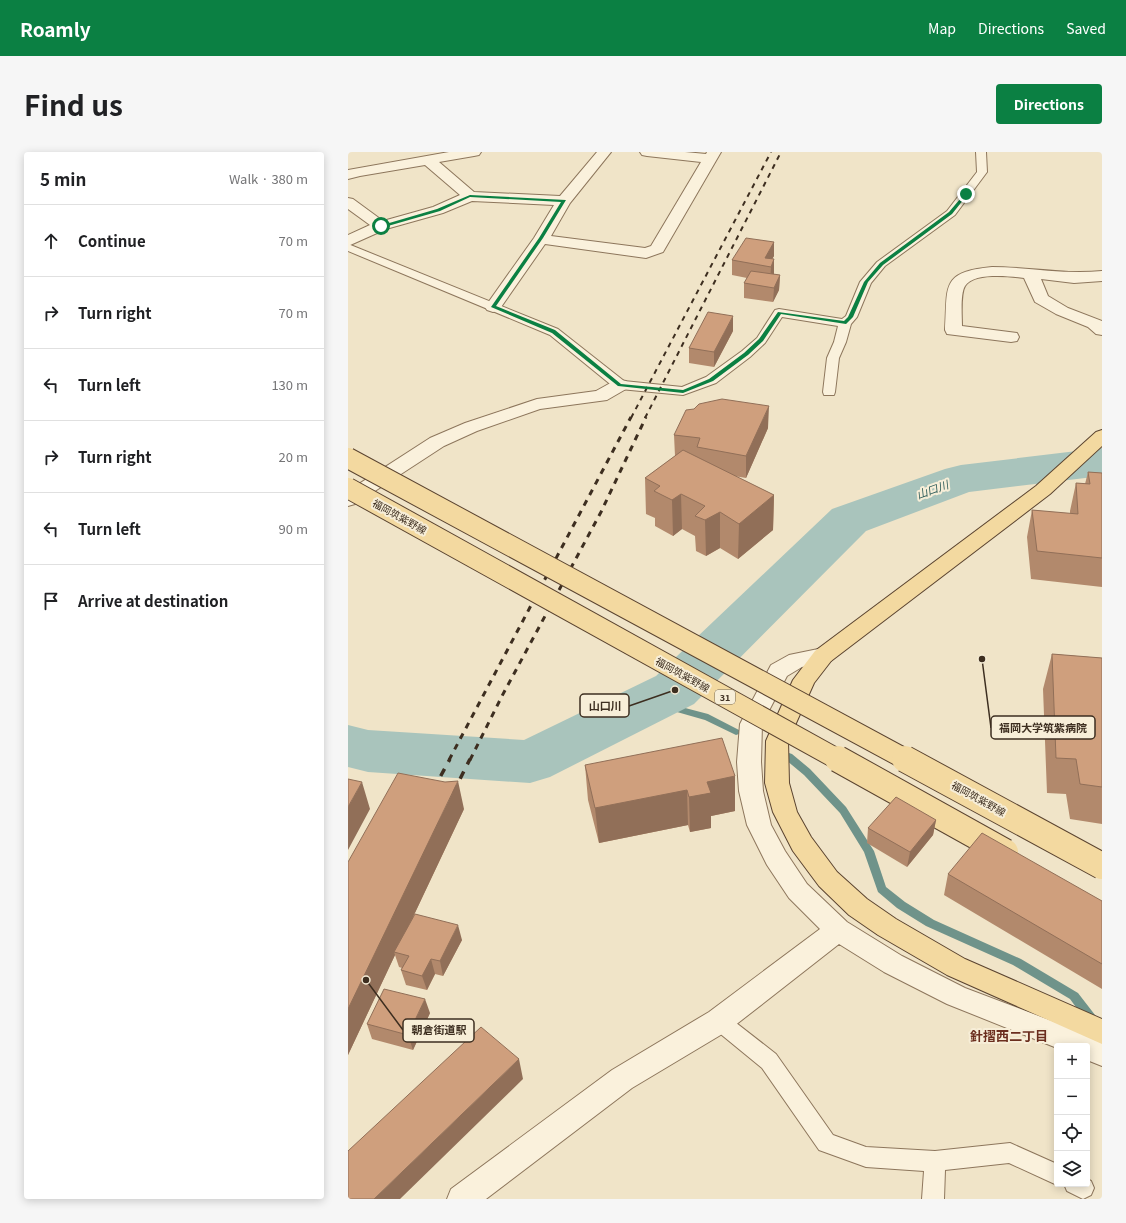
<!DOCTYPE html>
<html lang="en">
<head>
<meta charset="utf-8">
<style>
	:root { --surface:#fff; --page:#f6f6f6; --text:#202124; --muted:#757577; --line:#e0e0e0; --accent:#0b8043 }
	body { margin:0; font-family:Georgia,"Noto Sans JP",serif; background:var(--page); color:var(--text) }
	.controls { position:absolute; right:12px; bottom:12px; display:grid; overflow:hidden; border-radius:4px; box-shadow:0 2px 10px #0003 }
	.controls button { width:36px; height:36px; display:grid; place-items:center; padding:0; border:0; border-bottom:1px solid var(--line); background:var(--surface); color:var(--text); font:20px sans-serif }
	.stop { position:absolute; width:12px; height:12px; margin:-9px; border:3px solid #0b8043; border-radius:50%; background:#fff }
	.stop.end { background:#0b8043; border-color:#fff; box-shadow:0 1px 4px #0008 }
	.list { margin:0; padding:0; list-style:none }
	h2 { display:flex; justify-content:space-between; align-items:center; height:52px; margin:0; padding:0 16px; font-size:17px }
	h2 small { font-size:13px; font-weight:400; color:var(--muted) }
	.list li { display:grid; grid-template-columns:26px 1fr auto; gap:12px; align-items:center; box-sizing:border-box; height:72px; padding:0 16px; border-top:1px solid var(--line) }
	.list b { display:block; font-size:15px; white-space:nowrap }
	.list em { font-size:13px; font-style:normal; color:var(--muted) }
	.icon { flex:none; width:22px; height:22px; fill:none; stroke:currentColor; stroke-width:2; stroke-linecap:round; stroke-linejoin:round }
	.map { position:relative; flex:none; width:754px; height:1047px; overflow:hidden; border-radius:4px }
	header { display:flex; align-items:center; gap:24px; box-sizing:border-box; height:56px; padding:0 20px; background:var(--accent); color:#fff }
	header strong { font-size:19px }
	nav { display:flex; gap:22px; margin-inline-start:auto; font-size:14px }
	.intro { display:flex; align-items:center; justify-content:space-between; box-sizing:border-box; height:96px; padding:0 24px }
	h1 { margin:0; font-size:28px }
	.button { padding:10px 18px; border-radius:4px; background:var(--accent); color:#fff; font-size:14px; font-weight:700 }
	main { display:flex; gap:24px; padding:0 24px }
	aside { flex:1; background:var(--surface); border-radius:4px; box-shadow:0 2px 10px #0003 }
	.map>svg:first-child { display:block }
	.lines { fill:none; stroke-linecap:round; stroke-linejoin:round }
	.stream { fill:#6f938a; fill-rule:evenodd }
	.river { fill:#a9c4bc; fill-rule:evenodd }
	.lane-casing { stroke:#8d765c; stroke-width:2 }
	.street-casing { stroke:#8d765c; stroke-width:2 }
	.primary-casing { stroke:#5b4430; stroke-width:2 }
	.lane { fill:#faf1dc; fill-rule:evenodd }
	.street { fill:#faf1dc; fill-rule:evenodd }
	.primary { fill:#f3d9a0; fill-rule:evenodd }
	.rail-far2 { stroke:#3d2e20; stroke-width:2; stroke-dasharray:5 5; stroke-linecap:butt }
	.rail-far1 { stroke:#3d2e20; stroke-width:3; stroke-dasharray:6 6; stroke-linecap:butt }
	.rail { stroke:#3d2e20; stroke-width:3.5; stroke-dasharray:8 8; stroke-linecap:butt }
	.primary-bridge-far1-casing { stroke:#5b4430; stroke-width:22; stroke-linecap:butt }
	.primary-bridge-casing { stroke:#5b4430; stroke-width:28; stroke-linecap:butt }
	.primary-bridge-far1 { stroke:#f3d9a0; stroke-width:20 }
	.primary-bridge { stroke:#f3d9a0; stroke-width:26 }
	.wall { fill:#b2896c }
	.shaded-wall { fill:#916f58 }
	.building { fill:#cf9f7d; stroke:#916f58 }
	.route { fill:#0b8043 }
	.labels { text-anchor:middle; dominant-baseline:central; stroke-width:4; stroke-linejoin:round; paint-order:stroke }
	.shield { fill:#f7eed8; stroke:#756857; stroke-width:1 }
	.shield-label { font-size:9px; font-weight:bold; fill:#3d2e20 }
	.street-label { font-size:10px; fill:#3d2e20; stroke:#f7eed8 }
	.water-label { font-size:11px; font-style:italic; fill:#2f5d5a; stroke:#f7eed8 }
	.near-neighbourhood-label { font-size:13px; font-weight:bold; fill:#6b2e1e; stroke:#f7eed8 }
	.leader { fill:none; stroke:#3d2e20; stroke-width:1.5 }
	.callout-dot { fill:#3d2e20; stroke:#f7eed8; stroke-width:1.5 }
	.callout { fill:#f7eed8; stroke:#3d2e20; stroke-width:1.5 }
	.callout-label { font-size:11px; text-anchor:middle; font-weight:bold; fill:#3d2e20 }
</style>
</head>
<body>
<header>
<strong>Roamly</strong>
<nav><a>Map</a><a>Directions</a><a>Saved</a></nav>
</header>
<div class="intro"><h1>Find us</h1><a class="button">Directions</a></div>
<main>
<aside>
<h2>5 min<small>Walk · 380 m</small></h2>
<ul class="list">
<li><svg class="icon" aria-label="ahead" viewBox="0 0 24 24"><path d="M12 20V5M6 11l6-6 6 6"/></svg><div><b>Continue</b></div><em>70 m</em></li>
<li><svg class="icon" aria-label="right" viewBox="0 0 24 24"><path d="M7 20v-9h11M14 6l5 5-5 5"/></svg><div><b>Turn right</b></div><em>70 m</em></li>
<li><svg class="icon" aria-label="left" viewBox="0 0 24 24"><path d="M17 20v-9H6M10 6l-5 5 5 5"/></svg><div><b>Turn left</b></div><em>130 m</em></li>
<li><svg class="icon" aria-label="right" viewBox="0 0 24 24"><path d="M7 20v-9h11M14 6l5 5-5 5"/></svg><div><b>Turn right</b></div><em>20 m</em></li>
<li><svg class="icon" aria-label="left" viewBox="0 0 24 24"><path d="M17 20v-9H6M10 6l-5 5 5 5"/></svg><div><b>Turn left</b></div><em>90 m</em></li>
<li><svg class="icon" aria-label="arrive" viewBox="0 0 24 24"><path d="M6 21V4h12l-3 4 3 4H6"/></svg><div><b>Arrive at destination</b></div></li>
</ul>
</aside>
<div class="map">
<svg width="754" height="1047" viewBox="0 0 754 1047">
	<rect width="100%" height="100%" fill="#f0e4c8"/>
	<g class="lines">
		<path class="stream" d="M298,550L322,552L360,562L391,578L393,580L391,582L388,583L357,568L322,558L295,555L293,553L295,551Z
			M441,601L444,602L462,617L498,655L526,699L538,735L557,750L586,768L673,807L730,841L754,872V886L750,885L722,847L665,813L578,774L549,756L530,740L516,700L492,661L456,623L438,608L436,605L438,602Z"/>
		<path class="river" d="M754,296V324L621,340L518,379L346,552L202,625L182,631L20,620L0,615V573L20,578L176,588L308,524L484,357L597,317L613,313Z"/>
		<defs>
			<path id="lane" d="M628,0H638L639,20L607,63L537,114L523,131L509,165L503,172L498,190L491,206L487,240L486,243H476L475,240L479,206L486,190L490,174L434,165L417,191L402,205L368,231L335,243L272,237L267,236L202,183L0,99V92L210,177L276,229L334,235L358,225L394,199L409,186L427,158L431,157L494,167L498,164L512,130L529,110L599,59L629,20Z
				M371,860L378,863L428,902L485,983L518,995L587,999L662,991L709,1012V1032H712L709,1033L661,1011L597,1018L596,1047H574L576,1019L518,1015L471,998L414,916L364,875L361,869L364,863Z
				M739,1027L743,1029L746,1036L743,1043L735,1047L719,1039L716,1032H739Z"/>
			<path id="street" d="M101,0H133L131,3L126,4L91,10L126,40L212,44L249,0H263L222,51L203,84L297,96L303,94L353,10L299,4L294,3L292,0H337L358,2L359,0H373L315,100L298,106L197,92L151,158L145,160L139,158L137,155L186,86L206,53L124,49L95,61L38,77L0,94V83L22,73L0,57V46L5,47L35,69L85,55L112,43L77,13L12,24L0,27V18Z
				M644,115C681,115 717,123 754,119V129L726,131L693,127L700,144L720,156L754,169V183L748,182L740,175L708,162L687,150L676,126C662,124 625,120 617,134C612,142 614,164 614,174L669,181L671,185L669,189L663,190L599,182L597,178C600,134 592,120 644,115Z
				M272,228L278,229L281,233L278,237L259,248L192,257L129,279L96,294L7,352L0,354V339L82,286L117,271L189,247L248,239L266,229Z
				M475,496L483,499L486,504L483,509L454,515L439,524L414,572L413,610L415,639L423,673L437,699L459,732L499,770L554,804L617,836L754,888V914L739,908V894H709V896L599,852L536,820L491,792L381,878L284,936L138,1047H99L103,1037L264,918L361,860L472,777L441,746L419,713L399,673L391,639L389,610L392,572L423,513L441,503Z"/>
			<path id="primary" d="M754,278V294L702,342L483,509L466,531L440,589L441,631L449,660L463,685L489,720L519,747L548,767L617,807L754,867V892L599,823L530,783L501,763L471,734L445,699L425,660L417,631L418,589L445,528L467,499L688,334L748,280Z"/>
		</defs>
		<use href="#lane" class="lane-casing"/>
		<use href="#street" class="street-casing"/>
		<use href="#primary" class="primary-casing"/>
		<use href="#lane" class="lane"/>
		<use href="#street" class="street"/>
		<use href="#primary" class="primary"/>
		<path class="rail-far2" d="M283,266L423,0
			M297,266L433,0"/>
		<path class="rail-far1" d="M101,608L283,265
			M122,608L154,544L253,360L298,265"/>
		<path class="rail" d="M85,638L102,607
			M105,641L122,607"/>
		<defs>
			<path id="primary-bridge-far1" d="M0,306L559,608
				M0,336L491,608"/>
			<path id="primary-bridge" d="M490,607L657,700
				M557,607L754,714"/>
		</defs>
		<use href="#primary-bridge-far1" class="primary-bridge-far1-casing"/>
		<use href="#primary-bridge" class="primary-bridge-casing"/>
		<use href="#primary-bridge-far1" class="primary-bridge-far1"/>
		<use href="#primary-bridge" class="primary-bridge"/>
	</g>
	<path class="wall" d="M426,90V104L424,107H426L425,122L432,123L431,138L425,150L396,146V131L399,126L384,123V108Z
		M385,179L366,215L341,211V196Z
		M420,276L398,326L386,324L426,343L425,378L390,407L372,396L358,404L348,399L347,384L334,377L325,384L307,374V366L298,362L297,326L327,304L326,283Z
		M740,320L754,321V435L683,427L679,385L684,358L722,362V359L728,331L737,332Z
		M704,502L754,506V672L722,667L718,642L699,641L695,537Z
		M237,613L387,624V659L363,664V676L342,680L340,673L251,691L240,648Z
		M116,657L65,765L114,788L95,824L87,822L79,838L58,833L53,818L54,816L51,815L47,803L0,903V710Z
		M588,668L585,683L559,715L519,691L520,676Z
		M600,722L754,749V837L596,743Z
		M82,861L65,898L24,887L19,872Z"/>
	<path class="shaded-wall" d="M426,90V104L420,114L417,106Z
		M426,107V122L422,129L423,115Z
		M432,123L431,138L425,150L426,136Z
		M385,164V179L366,215V200Z
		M421,254L420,276L398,326V304Z
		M333,342L334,377L325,384L324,348Z
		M426,343L425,378L390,407L391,372Z
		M372,360V396L358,404L357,368Z
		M387,624V659L363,664V676L342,680L341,645L359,630Z
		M110,629L116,657L48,801L46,800L47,803L0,903V857Z
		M14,630L22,657L0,698V655Z
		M339,638L340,673L251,691L247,656Z
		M588,668L585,683L559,715L562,700Z
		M110,773L114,788L95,824L92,809Z
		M83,807L87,822L79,838L74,824Z
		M77,847L82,861L65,898L60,883Z
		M171,907L175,927L52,1047H26Z"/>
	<path class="building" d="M398,86L426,90L417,106L426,107L423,115L384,108Z
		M403,119L432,123L426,136L396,131Z
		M360,160L385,164L366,200L341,196Z
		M374,247L421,254L398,304L349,295L352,286L326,283L338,258L346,257L351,252Z
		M335,298L426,343L391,372L372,360L357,368L347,364L357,354L333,342L324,348L306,339L312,334L297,326Z
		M740,320L754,321V406L689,399L684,358L730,362L728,331L742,332Z
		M704,502L754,506V635L732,632L728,607L708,606Z
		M374,586L387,624L359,630L363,641L341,645L339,638L247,656L237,613Z
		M50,621L97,630L110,629L0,857V710Z
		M0,627L14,630L0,655Z
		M548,645L588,668L562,700L520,676Z
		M634,681L754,749V812L600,722Z
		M67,762L110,773L92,809L83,807L74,824L53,818L61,804L46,800Z
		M36,837L77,847L60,883L19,872Z
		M133,875L171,907L26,1047H0V999Z"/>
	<path class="route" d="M618,40L620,42L604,62L535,113L520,130L505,165L498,172L433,162L415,189L400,203L365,229L335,241L270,234L204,181L143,155L191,86L213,50L122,45L92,59L33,76L31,74L89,57L122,43L218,48L195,86L148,154L207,178L273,232L335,238L361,227L396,201L411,187L430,160L496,169L500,165L516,130L532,111L601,60Z"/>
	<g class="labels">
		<rect class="shield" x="367" y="538" width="20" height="14" rx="3"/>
		<g class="shield-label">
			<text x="377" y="545">31</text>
		</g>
		<g class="street-label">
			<text transform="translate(52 364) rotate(29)">福岡筑紫野線</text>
			<text transform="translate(335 522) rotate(29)">福岡筑紫野線</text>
			<text transform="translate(631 646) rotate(29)">福岡筑紫野線</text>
		</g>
		<g class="water-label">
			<text transform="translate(584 337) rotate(-20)">山口川</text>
		</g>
		<g class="near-neighbourhood-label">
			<text x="661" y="883">針摺西二丁目</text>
		</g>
	</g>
	<path class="leader" d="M327 538L281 554M634 507L643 576M18 828L55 878"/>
	<g class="callout-dot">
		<circle cx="327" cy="538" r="4"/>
		<circle cx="634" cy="507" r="4"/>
		<circle cx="18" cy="828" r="4"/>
	</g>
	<g class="callout">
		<rect x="232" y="542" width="49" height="23" rx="4"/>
		<rect x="643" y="564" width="104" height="23" rx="4"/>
		<rect x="55" y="867" width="71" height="23" rx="4"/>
	</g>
	<g class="callout-label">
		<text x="257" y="558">山口川</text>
		<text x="695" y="580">福岡大学筑紫病院</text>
		<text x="91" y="882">朝倉街道駅</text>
	</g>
</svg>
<div class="controls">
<button>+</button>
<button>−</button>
<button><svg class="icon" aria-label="locate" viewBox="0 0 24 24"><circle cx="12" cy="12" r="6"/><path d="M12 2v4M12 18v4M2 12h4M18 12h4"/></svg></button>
<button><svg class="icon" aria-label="layers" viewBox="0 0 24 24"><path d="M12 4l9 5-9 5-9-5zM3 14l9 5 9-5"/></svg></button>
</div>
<div class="stop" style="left:33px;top:74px"></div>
<div class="stop end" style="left:618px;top:42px"></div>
</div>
</main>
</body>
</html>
